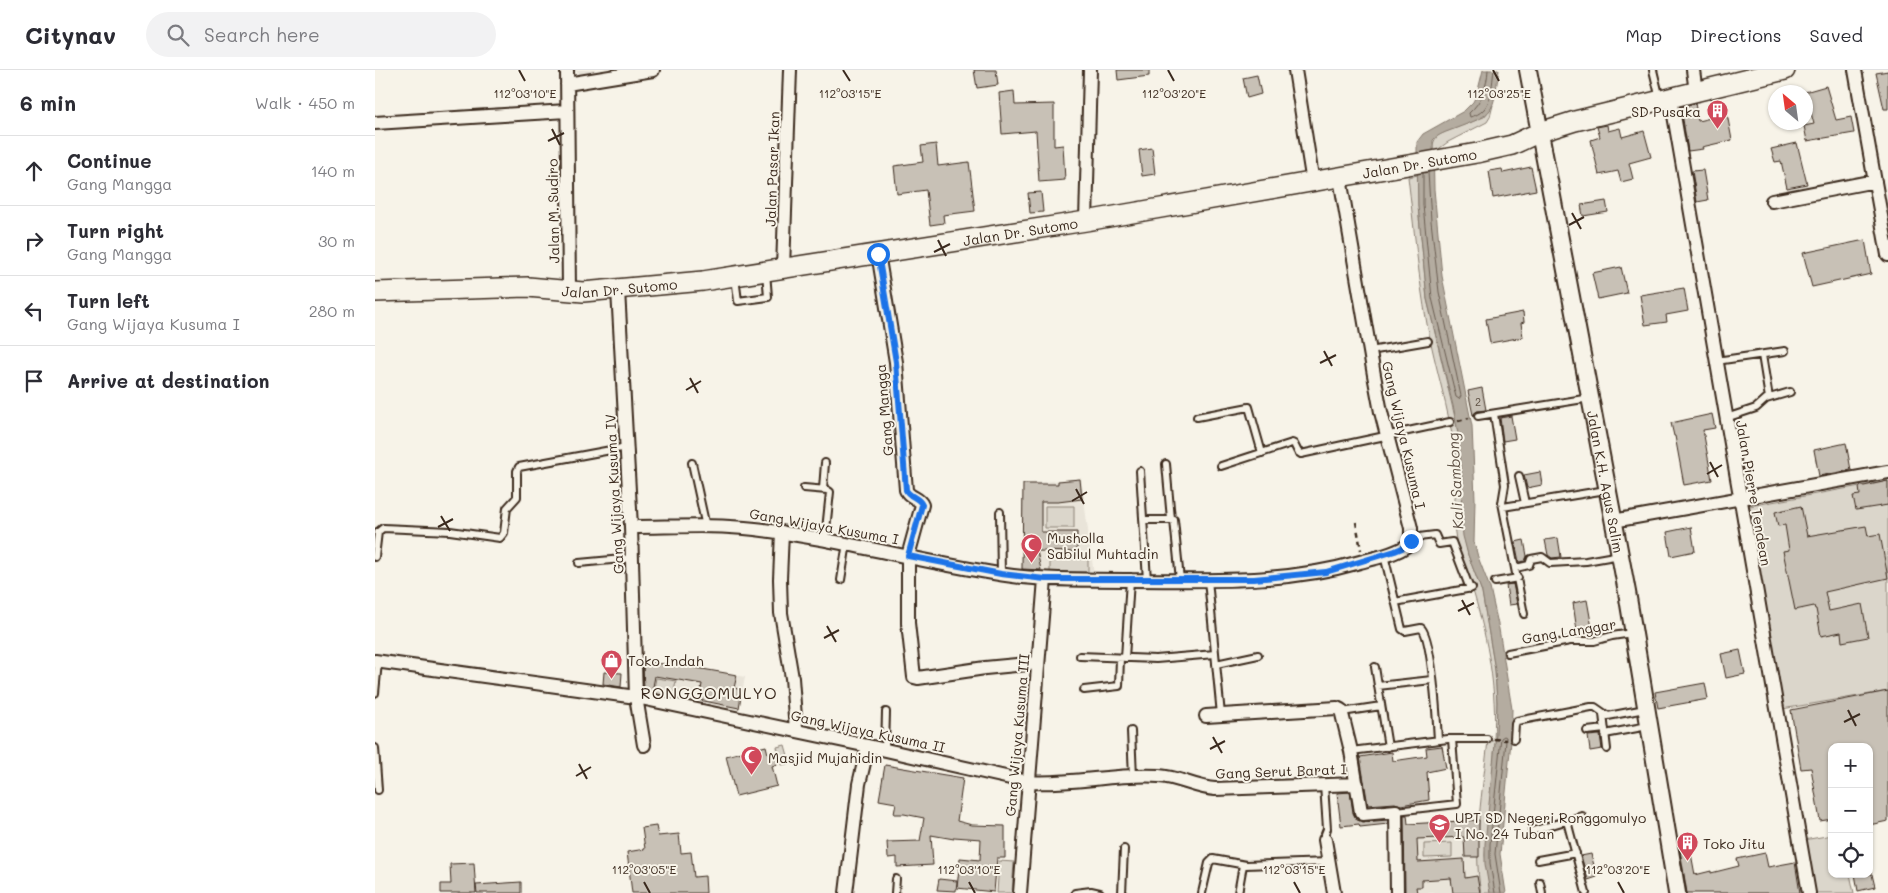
<!DOCTYPE html>
<html lang="en">
<head>
<meta charset="utf-8">
<style>
	:root { --surface:#fff; --page:#f2f2f3; --text:#2b2b33; --muted:#7c7c81; --line:#e1e1e2 }
	body { margin:0; font-family:Mali,sans-serif; background:var(--page); color:var(--text) }
	.controls { position:absolute; right:15px; bottom:15px; display:grid; overflow:hidden; border-radius:10px; box-shadow:0 1px 4px #0004 }
	.controls button { width:45px; height:45px; display:grid; place-items:center; padding:0; border:0; border-bottom:1px solid var(--line); background:var(--surface); color:var(--text); font:25px sans-serif }
	.compass { position:absolute; left:1393px; top:15px; width:45px; height:45px; border-radius:50%; background:var(--surface); box-shadow:0 1px 4px #0004; rotate:331deg }
	.stop { position:absolute; width:15px; height:15px; margin:-11px; border:4px solid #1a73e8; border-radius:50%; background:#fff }
	.stop.end { background:#1a73e8; border-color:#fff; box-shadow:0 1px 5px #0008 }
	.list { margin:0; padding:0; list-style:none }
	h2 { display:flex; justify-content:space-between; align-items:center; height:65px; margin:0; padding:0 20px; font-size:21px }
	h2 small { font-size:16px; font-weight:400; color:var(--muted) }
	.list li { display:grid; grid-template-columns:32px 1fr auto; gap:15px; align-items:center; box-sizing:border-box; height:70px; padding:0 20px; border-top:1px solid var(--line) }
	.list b { display:block; font-size:19px; white-space:nowrap }
	.list p { margin:0; font-size:16px; white-space:nowrap; color:var(--muted) }
	.list em { font-size:16px; font-style:normal; color:var(--muted) }
	.icon { flex:none; width:28px; height:28px; fill:none; stroke:currentColor; stroke-width:2; stroke-linecap:round; stroke-linejoin:round }
	.map { position:relative; flex:none; width:1513px; height:823px; overflow:hidden }
	header { display:flex; align-items:center; gap:30px; box-sizing:border-box; height:70px; padding:0 25px; background:var(--surface); border-bottom:1px solid var(--line) }
	header strong { font-size:24px }
	nav { display:flex; gap:28px; margin-inline-start:auto; font-size:18px }
	.search { width:350px; height:45px; background:var(--page); display:flex; align-items:center; gap:12px; box-sizing:border-box; padding:0 18px; border-radius:28px; color:var(--muted); font-size:19px }
	main { display:flex }
	aside { flex:1; background:var(--surface) }
	.map>svg:first-child { display:block }
	.built { fill:#e9e4d9 }
	.green { fill:#dbd6cb; stroke:#8b8074 }
	.water { fill:#b4aca0; stroke:#84786c }
	.lines { fill:none; stroke-linecap:round; stroke-linejoin:round }
	.shore { stroke:#6b5e52; stroke-width:1 }
	.building { fill:#c8c1b6; stroke:#3b2a1e }
	.service-casing { stroke:#3b2a1e; stroke-width:10 }
	.minor-casing { stroke:#3b2a1e; stroke-width:16 }
	.tertiary-casing { stroke:#3b2a1e; stroke-width:20 }
	.secondary-casing { stroke:#3b2a1e; stroke-width:22 }
	.path { stroke:#3b2a1e; stroke-width:2.5; stroke-dasharray:5 4; stroke-linecap:butt }
	.service { stroke:#f7f3e8; stroke-width:6 }
	.minor { stroke:#f7f3e8; stroke-width:12 }
	.tertiary { stroke:#f7f3e8; stroke-width:16 }
	.secondary { stroke:#f7f3e8; stroke-width:19 }
	.route { stroke:#1a73e8; stroke-width:6 }
	.ticks { fill:none; stroke:#3b2a1e; stroke-width:2 }
	.labels { text-anchor:middle; dominant-baseline:central; stroke-width:4; stroke-linejoin:round; paint-order:stroke }
	.number-label { font-size:11px; fill:#5e5044 }
	.poi-label { font-size:14px; fill:#3b2a1e; stroke:#f7f3e8; text-anchor:start }
	.street-label { font-size:14px; fill:#3b2a1e; stroke:#f7f3e8 }
	.water-label { font-size:15px; font-style:italic; fill:#5f5145; stroke:#f7f3e8 }
	.quarter-label { font-size:16px; letter-spacing:1px; fill:#3b2a1e; stroke:#f7f3e8 }
	.ticks-label { font-size:12px; text-anchor:middle; fill:#3b2a1e; stroke:#f7f3e8; stroke-width:4; stroke-linejoin:round; paint-order:stroke }
</style>
</head>
<body>
<header>
<strong>Citynav</strong>
<div class="search"><svg class="icon" aria-label="search" viewBox="0 0 24 24"><circle cx="10" cy="10" r="6"/><path d="M15 15l6 6"/></svg>Search here</div>
<nav><a>Map</a><a>Directions</a><a>Saved</a></nav>
</header>
<main>
<aside>
<h2>6 min<small>Walk · 450 m</small></h2>
<ul class="list">
<li><svg class="icon" aria-label="ahead" viewBox="0 0 24 24"><path d="M12 20V5M6 11l6-6 6 6"/></svg><div><b>Continue</b><p>Gang Mangga</p></div><em>140 m</em></li>
<li><svg class="icon" aria-label="right" viewBox="0 0 24 24"><path d="M7 20v-9h11M14 6l5 5-5 5"/></svg><div><b>Turn right</b><p>Gang Mangga</p></div><em>30 m</em></li>
<li><svg class="icon" aria-label="left" viewBox="0 0 24 24"><path d="M17 20v-9H6M10 6l-5 5 5 5"/></svg><div><b>Turn left</b><p>Gang Wijaya Kusuma I</p></div><em>280 m</em></li>
<li><svg class="icon" aria-label="arrive" viewBox="0 0 24 24"><path d="M6 21V4h12l-3 4 3 4H6"/></svg><div><b>Arrive at destination</b></div></li>
</ul>
</aside>
<div class="map">
<svg width="1513" height="823" viewBox="0 0 1513 823">
	<rect width="100%" height="100%" fill="#f7f3e8"/>
	<filter id="ink" filterUnits="userSpaceOnUse"><feTurbulence type="fractalNoise" baseFrequency=".02" numOctaves="2"/><feDisplacementMap in="SourceGraphic" scale="10" xChannelSelector="R" yChannelSelector="G"/><feConvolveMatrix kernelMatrix="1 2 1 2 8 2 1 2 1" color-interpolation-filters="sRGB"/></filter>
	<g filter="url(#ink)">
		<path class="built" d="M199,0H252L209,6Z
			M706,408L719,505L646,503L648,414Z
			M265,592L307,595L370,607L364,642L265,623Z
			M1105,749L1103,802L1106,823H1025L1022,754Z"/>
		<path class="green" d="M1118,35L1115,47L1112,52L1073,72L1061,81L1058,102C1058,89 1053,73 1065,64L1109,47Z
			M1043,105V136L1052,229L1082,356L1087,408L1086,445L1093,485L1107,522L1120,600L1122,632L1121,664L1110,785L1115,823H1106C1097,774 1108,720 1113,670L1118,671L1119,669C1122,620 1113,571 1099,524C1093,506 1084,489 1081,470C1075,441 1085,412 1080,383C1074,339 1060,297 1052,254C1043,205 1039,156 1033,107Z
			M1513,411V621L1407,639L1399,601L1401,596L1369,437Z
			M670,436H699V458H670Z
			M675,485H713V502H675Z
			M281,608L301,611L298,628L278,624Z
			M410,675L415,693L407,695L402,677Z
			M1457,765V804H1475L1479,823H1439L1429,770Z
			M1077,773V787L1049,788V774Z
			M624,791L639,792L637,823H622Z"/>
		<path class="water" d="M1108,0H1124C1117,44 1122,43 1079,59C1071,62 1064,64 1058,70L1059,119L1067,206L1097,356L1100,429L1099,472L1103,487L1115,518L1124,559L1137,639L1136,671L1125,784L1131,823H1115L1110,794V774L1121,664L1122,632L1120,600L1107,522L1093,485L1088,466L1086,445L1087,408L1084,370L1079,340L1052,229L1043,136L1042,86V72L1048,64L1089,41L1098,32L1102,24Z"/>
		<g class="lines">
			<path class="shore" d="M1113,0C1112,16 1107,32 1094,43L1095,47C1118,42 1116,19 1119,0
				M1048,103V135L1057,228L1081,327L1084,329L1086,326L1064,222L1056,151L1053,102
				M1120,823L1115,793V774L1126,668L1129,666L1131,667V671L1120,784L1126,823"/>
		</g>
		<path class="building" d="M599,0H621L623,15L602,18Z
			M742,0H774V6L743,10Z
			M1513,1V39H1509L1501,3Z
			M882,5L886,24L872,28L868,8Z
			M1451,16L1461,50L1476,47L1479,63L1432,71L1429,56L1439,54L1430,22Z
			M639,21L640,35L679,34V76L688,75L690,110L664,112L661,61L627,64L624,23Z
			M1320,33L1323,51L1352,44L1357,70L1327,77L1328,79L1313,81L1306,37Z
			M1232,55L1233,61L1245,58L1247,67L1269,61L1276,87L1254,93L1258,109L1246,112L1243,101L1224,105L1216,70L1225,67L1222,57Z
			M1422,73L1432,114L1412,118L1406,91L1400,92L1396,79Z
			M561,74L563,96L594,92L600,141L568,145L569,153L555,155L551,120L522,124L519,96L548,92L546,76Z
			M777,78L780,104L767,106L764,80Z
			M1156,97L1161,120L1118,128L1114,101L1127,99L1128,103Z
			M1328,100L1333,130L1322,132L1317,101Z
			M666,122L668,142L655,143L653,123Z
			M1231,131L1233,142L1208,146L1206,135Z
			M1490,170L1496,204L1437,217L1428,183Z
			M1246,197L1252,223L1223,229L1217,203Z
			M1309,218L1313,241L1291,245L1292,252L1270,255L1265,225Z
			M1148,242L1149,252L1146,253L1148,267L1115,273L1111,249Z
			M1107,318L1111,340L1102,341L1098,345L1093,321Z
			M1337,344L1340,358L1328,360L1337,410L1309,415L1300,366H1299L1296,353Z
			M1136,346L1140,369L1128,371L1125,348Z
			M1471,373L1476,400L1444,406L1439,380Z
			M1165,402L1167,415L1152,418L1149,405Z
			M705,409L707,429L683,432H666V462H702V482L662,481L666,500L647,499L648,414H683V411Z
			M1513,411V435L1481,440L1478,426L1485,425L1484,417Z
			M1426,436L1432,466L1491,456L1493,466L1505,464L1513,508L1450,522L1454,541L1487,534L1493,567L1467,572L1466,562L1446,566L1441,539H1440L1439,536L1420,540L1408,481L1414,480L1410,455L1403,456L1400,442Z
			M1316,457L1320,481L1296,486L1292,462Z
			M1183,468L1186,487L1177,488L1173,485L1170,470Z
			M1149,470L1152,486L1150,491L1144,492L1140,472Z
			M1138,514L1142,534L1134,535L1131,515Z
			M1212,530L1217,558L1202,561L1198,533Z
			M1365,580L1370,604L1351,608L1346,584Z
			M268,592L310,596L362,605L359,618L367,620L364,638L324,630L327,614L280,606L277,622L269,620Z
			M229,602L247,603L246,617L228,614Z
			M1330,613L1333,629L1283,638L1280,622Z
			M1513,621V751L1494,755V677H1457V749L1445,751L1436,698L1426,699L1416,640Z
			M1225,665L1227,679L1215,681L1213,666Z
			M391,676L393,684L400,682L403,694L397,696L402,716L361,726L351,686Z
			M1067,676L1071,698L1052,702L1054,730L1026,735L1020,733L993,735L985,687L1017,682L1018,691L1052,686L1051,678Z
			M510,695L588,708L582,751L597,755L630,756V788H622L619,822L582,818L585,788L605,790L606,769L579,767V769L556,765L558,795L522,797V787L513,788L512,772L545,771L549,748L529,744H519L521,733L504,730Z
			M975,722L978,743L982,750L988,752L1013,750V754L985,757L984,754L966,756L962,723Z
			M1029,745H1032L1033,754L1104,750V787H1090L1089,767L1042,769L1043,792L1089,789L1090,808L1102,806L1105,823H1078L1076,808L1047,810V817H1041L1042,823H1030Z
			M281,756L283,766L304,764L306,783L316,782L319,807L330,806L331,823H257L252,782L270,779L267,758Z
			M1315,778L1320,805L1336,801V803L1364,796L1362,789L1390,783L1393,797L1420,792L1425,823H1312L1305,780Z
			M1216,784L1222,807L1213,810L1206,786Z
			M99,793L101,823H66V814H76L75,794Z
			M1480,804H1497L1500,817L1483,821Z
			M564,809L582,811L581,821L562,820Z
			M146,812V823H102L101,815Z"/>
		<g class="lines">
			<defs>
				<path id="service" d="M1278,0L1285,29
					M360,207L363,231L393,227L391,202
					M995,281L1053,271
					M1387,285L1394,328
					M1341,291L1410,281
					M1119,344L1130,415L1127,433L1149,544
					M1103,346L1215,328
					M822,347L874,337L887,383
					M1351,348L1381,338L1391,329L1415,322
					M317,393L331,457
					M791,394L796,449
					M846,396L917,373L919,374L923,382L926,384L1075,352
					M765,401L772,510
					M1144,406L1150,433
					M429,418L452,420L455,422L450,469
					M448,419L450,393
					M1128,437L1231,420
					M625,442L626,504
					M769,450H799L805,510
					M1036,468L1060,465L1064,474L1077,472L1095,519
					M1009,485L1027,559L1030,561L1046,558C1057,566 1062,652 1063,670
					M0,487L3,462L8,458L75,461L125,468L129,463L132,438L142,427V401L144,397L252,377
					M204,493L258,488
					M1141,498L1154,495L1156,489L1167,487L1175,493L1211,491L1245,485
					M466,510L472,473
					M833,510L846,645
					M1120,512L1143,508
					M1020,532L1097,518
					M1133,583L1195,571H1219L1237,566L1257,563
					M705,586L781,589L840,584
					M750,588L755,510
					M841,594L883,585
					M1000,597L1013,677
					M1003,616L1057,610
					M709,620L744,616L745,588
					M0,623L3,592
					M967,642L1006,636
					M1228,644L1232,679
					M756,661L758,707
					M1212,661L1230,659
					M1230,664L1273,656
					M1139,669L1140,654L1142,651L1216,637H1220L1233,646L1270,639
					M0,678L3,720
					M510,679L511,642
					M976,681L1073,669H1112
					M949,715L952,759L950,764V770
					M1021,741L1082,734L1077,669
					M1192,751L1211,823
					M1157,761L1207,746
					M1163,790L1201,783
					M1165,812L1167,823
					M520,823L521,809
					M700,823L716,821L725,823
					M747,823L749,779
					M827,823L834,793L838,789L871,795L954,792
					M863,823L868,795"/>
				<path id="minor" d="M192,0L194,221
					M920,0L938,113
					M1318,0L1321,22
					M1480,0L1513,185
					M192,14L278,0
					M1296,28L1434,823
					M0,53L192,41
					M1397,131L1500,111
					M711,151L715,0
					M503,183L521,292L531,420C534,428 544,427 547,435L533,486V553L539,607L543,608L610,598L663,593
					M408,198L415,0
					M243,220L256,457L261,627L269,675
					M1238,451L1513,402
					M256,457C297,457 339,454 380,459C467,469 551,494 638,506C677,511 717,509 757,510C834,510 910,514 985,492C999,488 1029,483 1036,471V458L1006,342L999,305L965,108
					M407,462L405,509L406,543L417,608L421,660
					M0,591L261,627L493,676L653,712C697,715 741,703 784,706C804,707 821,718 840,719L982,714
					M831,646L962,638L966,640L976,681L986,742L988,744L1021,741L1022,823
					M950,770L959,823
					M471,823L484,714L493,676
					M645,823L670,509"/>
				<g id="tertiary">
					<path id="s1" d="M1153,0L1252,522L1302,823"/>
				</g>
				<g id="secondary">
					<path id="s2" d="M0,222L153,217L208,222L328,211L711,151L1102,83L1137,75L1165,62L1200,51L1410,0"/>
				</g>
			</defs>
			<use href="#service" class="service-casing"/>
			<use href="#minor" class="minor-casing"/>
			<use href="#tertiary" class="tertiary-casing"/>
			<use href="#secondary" class="secondary-casing"/>
			<path class="path" d="M1083,351L1094,348
				M981,452L986,480
				M1119,669L1131,670"/>
			<use href="#service" class="service"/>
			<use href="#minor" class="minor"/>
			<use href="#tertiary" class="tertiary"/>
			<use href="#secondary" class="secondary"/>
		</g>
	</g>
	<g class="lines" filter="url(#ink)">
		<path class="route" d="M503,184L521,292L531,420C534,427 544,427 547,435L533,486L626,504L670,509H879L951,502L1020,481L1032,476L1036,471"/>
	</g>
	<path class="ticks" d="M144,0L150,11M468,0L475,11M793,0L799,11M1118,0L1124,11M177,59L185,75M173,71L189,63M1197,143L1206,159M1194,155L1209,147M563,170L571,186M559,182L575,174M949,281L957,296M945,293L961,285M315,308L323,323M311,320L326,311M1335,392L1343,407M1332,404L1347,395M701,419L709,434M697,431L712,422M66,446L75,461M63,457L78,449M1087,530L1095,545M1083,541L1099,533M452,556L461,572M449,568L464,560M1473,640L1481,656M1469,652L1485,644M838,667L847,683M835,679L850,671M204,694L212,709M201,706L216,697M269,812L275,823M594,812L600,823M919,812L925,823M1243,812L1249,823"/>
	<defs>
		<symbol id="building-pin" viewBox="-11 -11 22 30"><path d="M0 17L-7.5 6A9.5 9.5 0 1 1 7.5 6Z" fill="#d1495b" stroke="#f7f3e8"/><path d="M-4-6H4V6H1V3H-1V6H-4ZM-2.5-4.3h1.7v1.8h-1.7ZM.8-4.3h1.7v1.8H.8ZM-2.5-1h1.7V.8h-1.7ZM.8-1h1.7V.8H.8Z" fill="#fff"/></symbol>
		<symbol id="mosque-pin" viewBox="-11 -11 22 30"><path d="M0 17L-7.5 6A9.5 9.5 0 1 1 7.5 6Z" fill="#d1495b" stroke="#f7f3e8"/><path d="M3.5-4.9A6 6 0 1 0 3.5 4.9A5 5 0 1 1 3.5-4.9Z" fill="#fff"/></symbol>
		<symbol id="shop-pin" viewBox="-11 -11 22 30"><path d="M0 17L-7.5 6A9.5 9.5 0 1 1 7.5 6Z" fill="#d1495b" stroke="#f7f3e8"/><path d="M-5-2.5h2.3a2.7 3.5 0 0 1 5.4 0H5L5.5 6h-11ZM-1.5-2.5h3a1.5 2.3 0 0 0-3 0Z" fill="#fff"/></symbol>
		<symbol id="school-pin" viewBox="-11 -11 22 30"><path d="M0 17L-7.5 6A9.5 9.5 0 1 1 7.5 6Z" fill="#d1495b" stroke="#f7f3e8"/><path d="M0-5L7-2L0 1L-7-2ZM-4 1L0 2.5L4 1V4Q0 6-4 4Z" fill="#fff"/></symbol>
	</defs>
	<g fill-rule="evenodd">
		<use href="#building-pin" x="1330" y="28" width="25" height="34"/>
		<use href="#mosque-pin" x="644" y="462" width="25" height="34"/>
		<use href="#shop-pin" x="224" y="578" width="25" height="34"/>
		<use href="#mosque-pin" x="364" y="674" width="25" height="34"/>
		<use href="#school-pin" x="1052" y="742" width="25" height="34"/>
		<use href="#building-pin" x="1300" y="760" width="25" height="34"/>
	</g>
	<g class="labels">
		<g class="number-label">
			<text x="1103" y="331">2</text>
		</g>
		<g class="poi-label">
			<text x="1326" y="41" text-anchor="end">SD Pusaka</text>
			<text x="672" y="467">Musholla<tspan x="672" dy="16">Sabilul Muhtadin</tspan></text>
			<text x="253" y="590">Toko Indah</text>
			<text x="393" y="687">Masjid Mujahidin</text>
			<text x="1080" y="747">UPT SD Negeri Ronggomulyo<tspan x="1080" dy="16">I No. 24 Tuban</tspan></text>
			<text x="1328" y="773">Toko Jitu</text>
		</g>
		<g class="street-label">
			<text stroke="none"><textPath href="#s2" startOffset="1055">Jalan Dr. Sutomo</textPath></text>
			<text transform="translate(397 99) rotate(-88)">Jalan Pasar Ikan</text>
			<text transform="translate(178 141) rotate(-91)">Jalan M. Sudiro</text>
			<text stroke="none"><textPath href="#s2" startOffset="650">Jalan Dr. Sutomo</textPath></text>
			<text stroke="none"><textPath href="#s2" startOffset="245">Jalan Dr. Sutomo</textPath></text>
			<text transform="translate(509 340) rotate(-95)">Gang Mangga</text>
			<text transform="translate(1029 365) rotate(77)">Gang Wijaya Kusuma I</text>
			<text stroke="none"><textPath href="#s1" startOffset="419">Jalan K.H. Agus Salim</textPath></text>
			<text transform="translate(1379 423) rotate(80)">Jalan Pierre Tendean</text>
			<text transform="translate(239 424) rotate(-93)">Gang Wijaya Kusuma IV</text>
			<text transform="translate(449 456) rotate(10)">Gang Wijaya Kusuma I</text>
			<text transform="translate(1194 561) rotate(-9)">Gang Langgar</text>
			<text transform="translate(493 661) rotate(12)">Gang Wijaya Kusuma II</text>
			<text transform="translate(642 665) rotate(-85)">Gang Wijaya Kusuma III</text>
			<text transform="translate(906 701) rotate(-2)">Gang Serut Barat I</text>
		</g>
		<g class="water-label">
			<text transform="translate(1080 411) rotate(-93)">Kali Sambong</text>
		</g>
		<g class="quarter-label">
			<text x="334" y="622">RONGGOMULYO</text>
		</g>
	</g>
	<g class="ticks-label">
		<text x="150" y="28">112°03'10"E</text>
		<text x="475" y="28">112°03'15"E</text>
		<text x="799" y="28">112°03'20"E</text>
		<text x="1124" y="28">112°03'25"E</text>
		<text x="269" y="804">112°03'05"E</text>
		<text x="594" y="804">112°03'10"E</text>
		<text x="919" y="804">112°03'15"E</text>
		<text x="1243" y="804">112°03'20"E</text>
	</g>
</svg>
<div class="controls">
<button>+</button>
<button>−</button>
<button><svg class="icon" aria-label="locate" viewBox="0 0 24 24"><circle cx="12" cy="12" r="6"/><path d="M12 2v4M12 18v4M2 12h4M18 12h4"/></svg></button>
</div>
<svg class="compass" viewBox="-18 -18 36 36"><path d="M0-13l5 13h-10z" fill="#e53935"/><path d="M0 13l5-13h-10z" fill="#7c7c81"/></svg>
<div class="stop" style="left:503px;top:184px"></div>
<div class="stop end" style="left:1036px;top:471px"></div>
</div>
</main>
</body>
</html>
